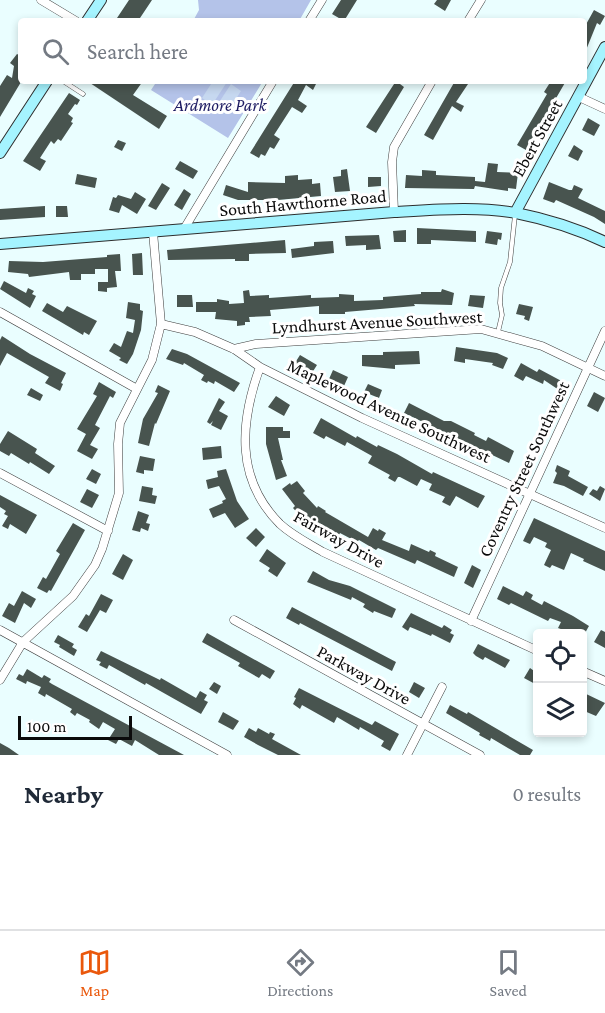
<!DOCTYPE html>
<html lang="en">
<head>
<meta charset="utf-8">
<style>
	:root { --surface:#fff; --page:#f2f2f3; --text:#1f2937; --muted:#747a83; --line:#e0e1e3; --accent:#ea580c }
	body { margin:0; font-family:"Crimson Pro",serif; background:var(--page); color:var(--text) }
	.controls { position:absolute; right:18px; bottom:18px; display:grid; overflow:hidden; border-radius:6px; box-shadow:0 3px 9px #0003 }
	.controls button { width:54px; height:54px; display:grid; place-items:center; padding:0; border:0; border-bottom:2px solid var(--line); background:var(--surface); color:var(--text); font:30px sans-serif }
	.scale { position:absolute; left:18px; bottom:15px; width:114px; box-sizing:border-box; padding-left:6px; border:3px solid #0b0b0b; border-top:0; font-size:16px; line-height:21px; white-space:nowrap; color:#0b0b0b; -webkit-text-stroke:4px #fff; paint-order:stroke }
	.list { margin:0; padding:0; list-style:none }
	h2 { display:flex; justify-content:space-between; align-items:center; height:78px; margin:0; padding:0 24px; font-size:26px }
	h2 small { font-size:20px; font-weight:400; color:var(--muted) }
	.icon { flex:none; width:33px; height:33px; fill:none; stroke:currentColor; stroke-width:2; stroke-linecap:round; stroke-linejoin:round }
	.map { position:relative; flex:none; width:605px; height:755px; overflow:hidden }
	.search { position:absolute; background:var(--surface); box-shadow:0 3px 9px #0003; left:18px; right:18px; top:18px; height:66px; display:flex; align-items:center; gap:15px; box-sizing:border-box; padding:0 21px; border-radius:6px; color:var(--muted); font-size:22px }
	.sheet { height:174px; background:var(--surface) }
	nav { display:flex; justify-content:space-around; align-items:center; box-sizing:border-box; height:84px; border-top:2px solid var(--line); background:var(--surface); font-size:16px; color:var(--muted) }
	nav a { display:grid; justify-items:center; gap:3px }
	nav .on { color:var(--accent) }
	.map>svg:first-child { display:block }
	.green { fill:#b4c3e9 }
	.pitch { fill:#c6d8f0 }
	.building { fill:#48544f }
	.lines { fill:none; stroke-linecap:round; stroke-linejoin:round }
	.lane-casing { stroke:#3e3e3e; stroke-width:5 }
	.street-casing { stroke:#3e3e3e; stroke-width:9 }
	.secondary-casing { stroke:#2d2d2d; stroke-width:12 }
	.lane { stroke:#fff; stroke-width:4 }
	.street { stroke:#fff; stroke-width:8 }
	.secondary { stroke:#a5f4ff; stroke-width:10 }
	.labels { text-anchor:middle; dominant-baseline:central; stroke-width:6; stroke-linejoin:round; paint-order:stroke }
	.park-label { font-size:18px; font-style:italic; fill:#1e1c63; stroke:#fff }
	.street-label { font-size:18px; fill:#0b0b0b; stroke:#fff }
</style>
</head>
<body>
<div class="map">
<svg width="605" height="755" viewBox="0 0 605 755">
	<rect width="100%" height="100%" fill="#eafeff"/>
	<path class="green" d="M198,0H311L299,21H193L199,10Z
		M157,81H263L228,138L151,90Z"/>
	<path class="pitch" d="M213,81L227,82L212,105L202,98Z
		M231,84L241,91L226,114L216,107Z"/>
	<path class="building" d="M129,0H152L138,21H115Z
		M341,0H357L344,21L332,14Z
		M437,0H451L445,11L434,4Z
		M594,10L605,16L600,25L597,23L584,55V28Z
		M17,54L21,56V82L0,117V86L7,75L12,78L14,66L10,63Z
		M87,81H143L133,95L167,116L159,129Z
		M295,81H310L316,84L313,90L306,85L298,100L307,106L302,113L292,107L274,135L280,139L274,149L270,147L265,156L261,154L259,158L250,153Z
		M396,81L404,87L376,133L366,127Z
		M455,81H470L456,102L464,106L461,112L452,106L433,140L424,135Z
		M551,81H566L526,150L517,145L547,94L544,92Z
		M69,93L80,100L77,105L75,104L68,114L73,118L71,122L73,123L61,141L58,139L54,144L51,141L40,158L46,161L40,171L23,161Z
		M588,118L600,125L594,136L582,130Z
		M118,140L126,143L122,151L114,147Z
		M574,145L583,151L578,161L568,156Z
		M180,161L198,171L193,179L175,169Z
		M488,163L498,164L497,172L518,173L516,189L508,188V191L475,186L474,189L405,188L406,175L422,176V170L436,171V175L475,177V181L485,182Z
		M347,169L350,191L335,192L333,177L341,176V170Z
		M77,174L97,178L95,188L75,184Z
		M298,175V180L312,179V184L320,183L321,196L278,200H238L223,195L226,185L248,192V182L285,183V176Z
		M368,177H381V186L368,187Z
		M549,182L569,190H572L574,185L583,189L578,198L605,211V224L594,217L556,200L554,203L543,199Z
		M162,183L170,188L156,210L148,206Z
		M184,189L191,194L182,210L174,205Z
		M135,192L146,199L137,214L122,205L119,213L109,210L113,197L116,198L118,195L131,199Z
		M45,206V217L0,220V209Z
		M56,206H67L68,217H56Z
		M417,228L476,231V242L431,240V244H417Z
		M406,230V242H394L393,231Z
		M487,231L502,233L501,240L498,239L497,245L485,243Z
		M379,235L381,249L366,250V245L346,246L345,236Z
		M285,240L286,253L249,254V261H235V259L168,260L167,250Z
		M333,241L334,253L292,258L291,249L314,246V242Z
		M142,253L143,275H133L132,254Z
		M120,254L121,271H115L117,287L107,288V292L98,291V282H108V269H95V274H81V280H70L69,272L29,277L28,274L8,272L9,261L43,262L107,257V255Z
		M4,281L26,293L28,288L34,291L32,294L36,296L30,308L0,289Z
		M442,289L454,293L452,305L414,304L415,306L345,312V314H319V306L270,310L271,316L249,317L250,322H245V325L237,326V321L215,319L216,312H196V302H217V299L229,301V304L244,303L243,291L249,290L250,296L269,295V298L311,295V298L339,297V294L354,295V301L383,300V297L421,294V292H441Z
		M177,295H192L193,307H177Z
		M470,295L485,296L483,308L468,306Z
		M128,302L140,304V310L143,311L141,330L133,354L127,364L119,360L121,358L109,351L114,343L121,347L127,331L133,333L135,320L126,318Z
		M47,303L63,312L67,306L97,321L89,335L84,332L83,335L42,311Z
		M519,304L533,307L529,321L524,319L525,316L516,314Z
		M2,336L30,354L66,373L61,383L63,384L60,391L45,383L49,377L7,353L0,366V340Z
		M456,347L497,353L508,358L503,369L492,365L493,363L465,359V363L454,361Z
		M172,349L187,354L240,383L234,392L215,381L214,384L208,381L207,383L201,380L204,375L184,363L183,365L166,359Z
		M419,351L420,364L395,365V369L362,366V355H383V352Z
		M300,355L317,365L310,376L293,366Z
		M521,363L537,372L539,369L567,384L562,392L544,380L543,384L526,376L523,381L514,376Z
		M333,370L348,377L344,386L329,379Z
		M99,382L116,392L113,398L110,396L95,425L100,428L90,445L98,449L92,459L77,451L86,434L77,429L97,396L93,394Z
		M368,384L382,390L379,398L364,392Z
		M158,385L170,391L156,424L155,423L149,446L138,443L143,419L158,393L155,392Z
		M31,388L43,395L40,401L27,395Z
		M594,392L605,398L598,412L587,406Z
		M276,396L290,405L284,416L268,407Z
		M219,398L225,402L219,411L228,416L221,430L211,425L213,421L210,424L207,422Z
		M409,403L444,421H451L475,433L474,435L486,441L488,437L514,451L509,463L404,413Z
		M321,418L356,438L357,436L377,447L378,445L397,454L432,474L433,472L485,496L478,508L456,496L450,506L442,502L445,497L429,490L432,484L421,479L417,486L400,477H398L395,482L388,478L390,475L368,463L372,456L347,442L345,446L326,436L324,439L313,433Z
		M266,427H283V431H290V438H278L283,460H281L287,476L276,480L266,444Z
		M8,431L37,449L35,453L55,466L49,474L30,462L29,464L11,453L9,456L0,451V444Z
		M221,446L222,458L203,460L202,448Z
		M140,456L155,459L153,471L144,470V474L136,472Z
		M557,465L570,471L568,476L588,487L583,496L564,486L553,483L557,473L555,471Z
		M92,469L101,474L96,484L86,479Z
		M226,469L237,501L249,519L235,528L225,513L213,518L209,509L223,503L222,501L226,499L219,486L208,489L206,480L218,477L217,471Z
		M297,481L305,491L303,493L317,508L318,506L326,511L325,512L368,537L373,528L378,531L379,529L386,533L382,540L409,551L411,544L429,552L430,550L436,553L435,556L458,567L454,577L417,560L415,564L378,548L376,550L359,540L357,542L340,533L339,535L322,525L320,527L302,518L293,508L295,506L282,489L290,483L291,485Z
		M142,486L153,488L152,495L157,496L155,504L139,501Z
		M600,486L605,489L600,501L589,494L593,489L597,491Z
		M87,489L99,495L92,508L80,502Z
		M0,495L37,515L26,534L10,524L8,529L2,526L8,516L4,514L6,511L0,507Z
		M138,511L149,515L146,523L150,524L148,531L141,528L140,532L132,530Z
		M534,518L605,551V571L583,561L584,559L571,553L564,570L552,565L550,568L544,565L551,550L545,547L547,543L534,537L530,544L523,541Z
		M73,523L85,530L51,591L49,590L47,593L37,588L43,577L46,579L60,554L56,551Z
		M256,528L265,537L256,547L246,538Z
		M267,549L286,563L277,577L268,571L270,568L259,561Z
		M123,554L133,560L123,580L112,574Z
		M472,565L481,570L473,588L464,583Z
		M313,571L329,580L350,586L396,609L392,618L374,611L373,613L363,607L365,604L352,597L351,600L307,582Z
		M503,586L523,596L526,591L533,595L531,599L542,605L544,601L573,616L589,626L585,633H578L568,629L566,631L558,628L561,622L550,618L548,621L511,603L509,605L497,599Z
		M22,591L36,599L31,608L24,603L15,623L2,616L9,603L14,606Z
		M101,594L113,600L106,613L100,610L87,632L78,627L86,614L89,616Z
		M292,607L396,662L392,671L300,623L299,625L286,618Z
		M411,613L442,628L444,625L452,630L450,633L454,635L450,643L432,634L431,636L415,629L410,627L408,631L402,627Z
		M601,630L605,632V648L594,642Z
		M207,633L275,671L270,679L262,674L259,678L238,666L240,663L202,642Z
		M58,635L74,644L72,647L77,650L74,656L59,647L60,645L54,642Z
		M478,644L510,660L505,668L485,657L483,660L476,656L473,653Z
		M101,651L160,680L161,678L196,698L200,691L207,695L204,700L208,702L201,714L146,683L145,685L109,665L107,669L99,665L101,662L96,660Z
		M530,668L537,673V685L524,678Z
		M27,669L42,678L44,675L51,679L49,682L52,684L184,755H159L135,740L132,746L119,739L116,744L108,740L115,729L103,722L99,729L89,722L90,720L77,713L75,716L70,712L72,709L46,694L45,697L38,693L41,687L27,681L26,684L16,679L19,674L23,676Z
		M214,682L221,686L217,694L209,689Z
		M414,682L425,688L419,698L409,692Z
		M299,688L372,725L375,721L399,734L390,751L381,746L384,741L360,727L359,730L337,717L334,723L302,705L300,709L293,704L296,698L294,697Z
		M582,692L605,703L596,716L582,710Z
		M450,705L467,714L468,712L533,750L530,755H520L491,738L490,741L479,735L480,733L446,713Z
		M223,712L239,721L233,730L218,722Z
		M249,728L256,732L258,728L269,734L270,732L275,734L272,739L301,755H278L258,745L244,737Z
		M0,743L9,748L19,755H0Z"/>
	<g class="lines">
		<defs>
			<path id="lane" d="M63,81L83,94
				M498,332L502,315L500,303L501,288L510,262L515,215"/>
			<path id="street" d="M41,0L76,21
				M309,21L322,0
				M468,21L481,0
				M579,97L605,109
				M394,212L392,162L394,147L432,81
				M184,229L273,81
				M0,312L137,389
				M161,324L195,332L234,349L260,367L362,418L605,528
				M234,349L256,344L481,329L542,346L605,376
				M260,367C240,422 235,479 280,524C293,536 308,543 323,552L538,651
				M0,473L108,531
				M234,620L480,755
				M471,621L605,331
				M0,630L227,755
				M582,671L605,681
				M0,680L23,642L73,596L95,565L102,549L119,493L118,444L120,423L152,360L161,324L153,232
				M407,755L442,687"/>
			<path id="secondary" d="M87,21L101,0
				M0,153L47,81
				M515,213L605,47
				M0,244L394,212C432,210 478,206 516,213C546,219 578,229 605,242"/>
		</defs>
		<use href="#lane" class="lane-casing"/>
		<use href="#street" class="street-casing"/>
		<use href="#secondary" class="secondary-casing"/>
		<use href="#lane" class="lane"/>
		<use href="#street" class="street"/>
		<use href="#secondary" class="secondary"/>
	</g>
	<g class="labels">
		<g class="park-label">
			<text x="220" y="105">Ardmore Park</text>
		</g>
		<g class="street-label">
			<text transform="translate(537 138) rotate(-61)">Ebert Street</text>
			<text transform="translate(303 203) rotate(-5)">South Hawthorne Road</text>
			<text transform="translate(377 322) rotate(-3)">Lyndhurst Avenue Southwest</text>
			<text transform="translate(389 411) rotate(25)">Maplewood Avenue Southwest</text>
			<text transform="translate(524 469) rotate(-65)">Coventry Street Southwest</text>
			<text transform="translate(339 539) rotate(29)">Fairway Drive</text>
			<text transform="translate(364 675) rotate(29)">Parkway Drive</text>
		</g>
	</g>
</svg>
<div class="controls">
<button><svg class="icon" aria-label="locate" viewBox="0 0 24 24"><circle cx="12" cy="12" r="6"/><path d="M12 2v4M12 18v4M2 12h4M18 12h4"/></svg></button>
<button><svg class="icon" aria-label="layers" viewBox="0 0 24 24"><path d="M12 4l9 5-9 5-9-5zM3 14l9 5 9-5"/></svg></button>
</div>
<div class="scale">100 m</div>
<div class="search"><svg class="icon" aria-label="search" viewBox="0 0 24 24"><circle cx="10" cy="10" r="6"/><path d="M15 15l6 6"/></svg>Search here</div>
</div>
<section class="sheet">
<h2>Nearby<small>0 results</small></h2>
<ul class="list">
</ul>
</section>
<nav>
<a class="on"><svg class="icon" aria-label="map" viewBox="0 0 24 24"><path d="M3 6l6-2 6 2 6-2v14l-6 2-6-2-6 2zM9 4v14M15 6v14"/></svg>Map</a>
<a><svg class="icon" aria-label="directions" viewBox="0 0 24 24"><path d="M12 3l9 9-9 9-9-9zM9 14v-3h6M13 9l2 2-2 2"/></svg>Directions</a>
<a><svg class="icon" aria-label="saved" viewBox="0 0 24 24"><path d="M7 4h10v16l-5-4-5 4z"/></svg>Saved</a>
</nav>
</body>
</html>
